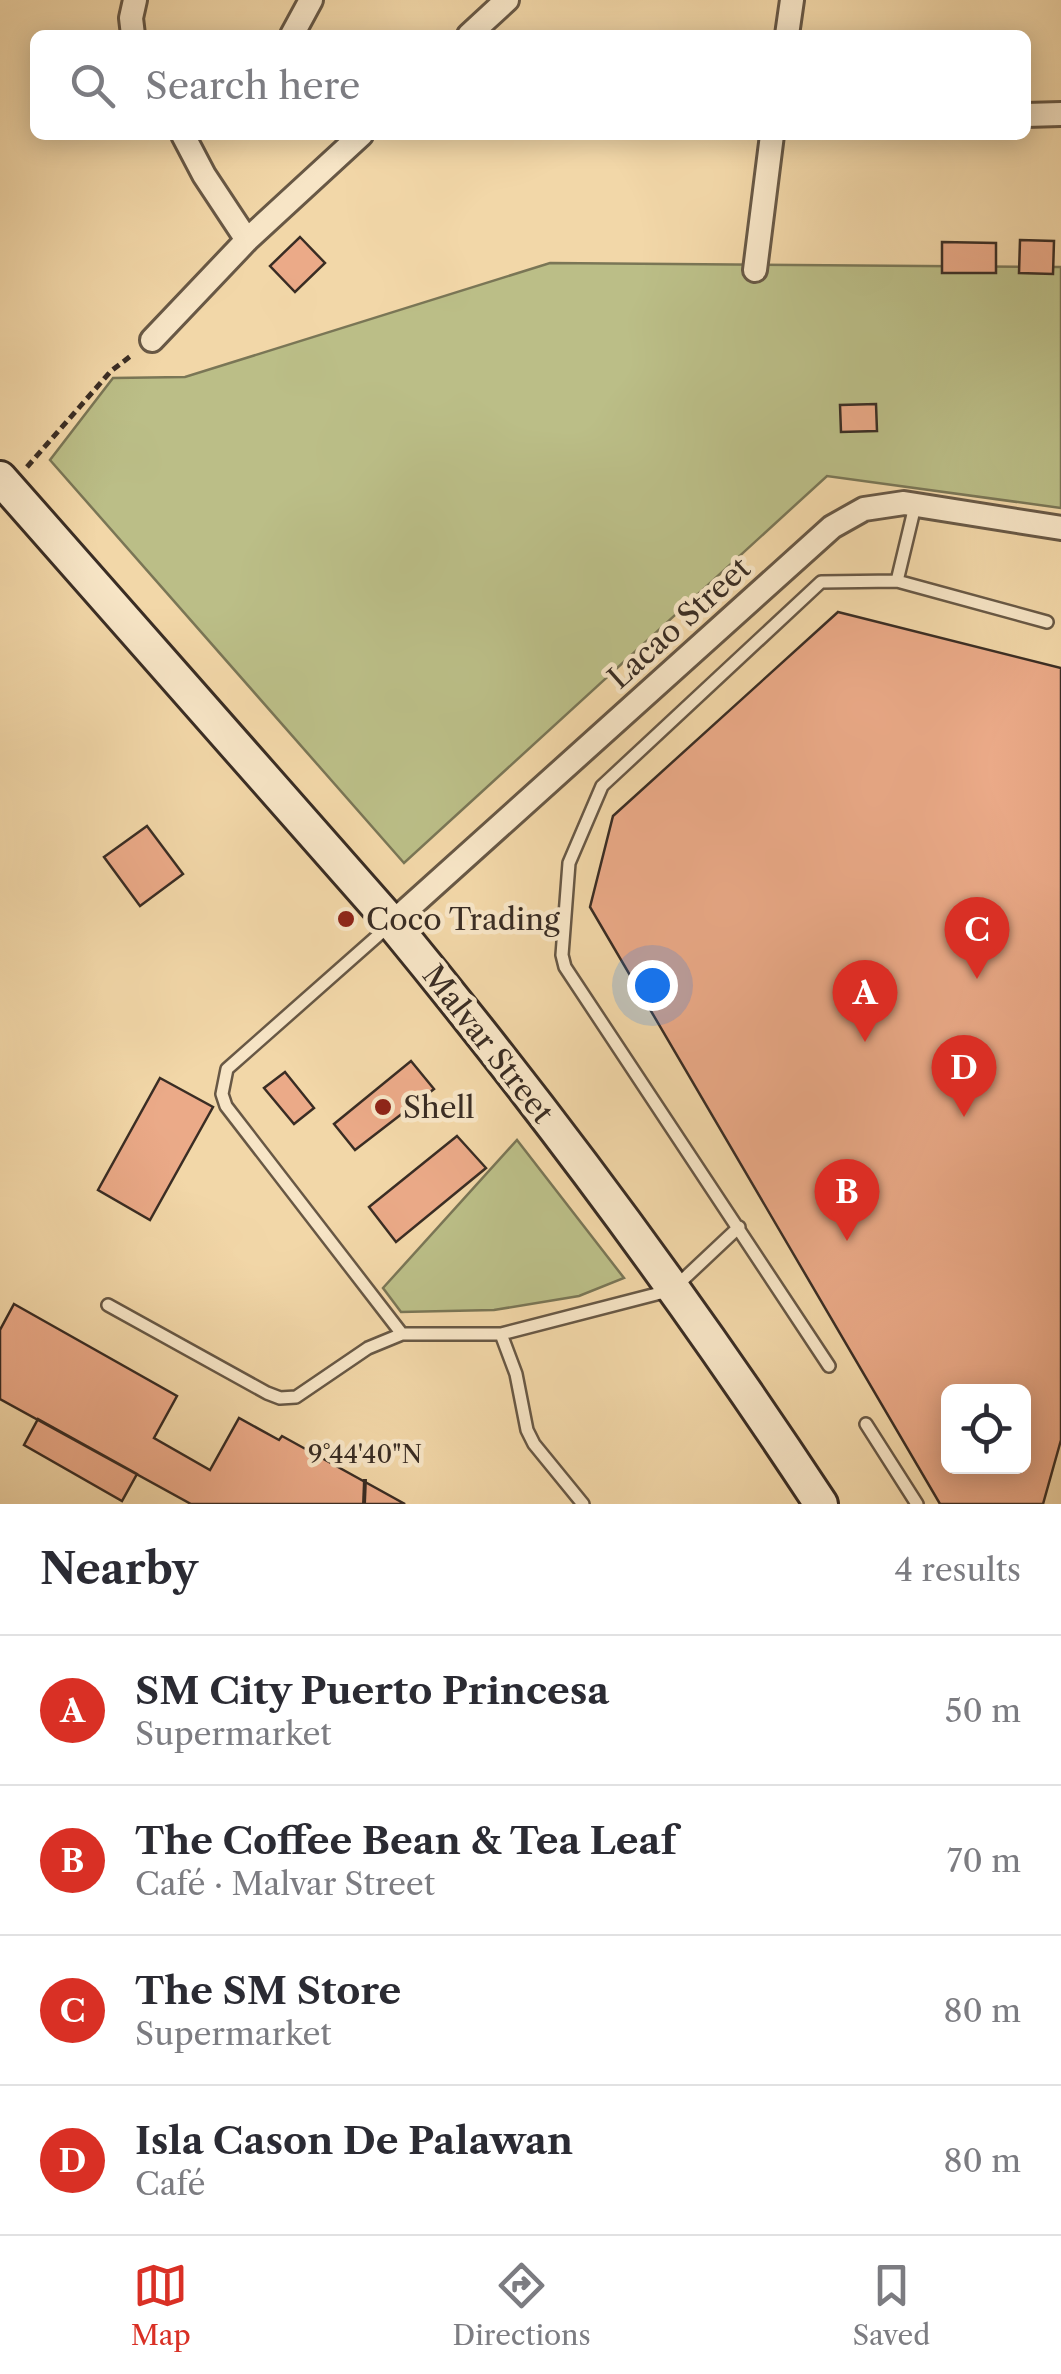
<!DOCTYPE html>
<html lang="en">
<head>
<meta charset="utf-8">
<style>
	:root { --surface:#fff; --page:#f7f7f7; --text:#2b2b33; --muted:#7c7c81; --line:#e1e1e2; --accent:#d93025 }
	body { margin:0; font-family:"Libre Caslon Text",serif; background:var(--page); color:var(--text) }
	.controls { position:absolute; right:30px; bottom:30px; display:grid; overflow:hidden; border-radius:15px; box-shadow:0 5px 25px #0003 }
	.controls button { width:90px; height:90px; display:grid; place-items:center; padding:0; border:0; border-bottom:2px solid var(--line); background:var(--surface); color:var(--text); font:50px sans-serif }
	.you { position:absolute; left:652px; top:985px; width:35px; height:35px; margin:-25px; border:8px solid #fff; border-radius:50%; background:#1a73e8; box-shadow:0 0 0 15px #1a73e833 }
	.badge { display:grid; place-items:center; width:65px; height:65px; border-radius:50%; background:var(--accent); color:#fff; font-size:32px; font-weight:700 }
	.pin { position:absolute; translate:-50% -82px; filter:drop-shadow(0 2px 5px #0008) }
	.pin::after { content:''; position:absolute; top:52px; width:35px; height:30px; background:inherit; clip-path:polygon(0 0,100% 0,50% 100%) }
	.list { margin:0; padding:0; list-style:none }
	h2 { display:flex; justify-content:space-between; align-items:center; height:130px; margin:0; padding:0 40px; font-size:42px }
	h2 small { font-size:32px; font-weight:400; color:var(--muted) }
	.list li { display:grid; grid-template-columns:65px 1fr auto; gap:30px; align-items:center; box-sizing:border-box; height:150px; padding:0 40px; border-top:2px solid var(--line) }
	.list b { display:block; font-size:38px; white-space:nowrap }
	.list p { margin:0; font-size:32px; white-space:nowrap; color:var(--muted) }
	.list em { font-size:32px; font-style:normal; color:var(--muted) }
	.icon { flex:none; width:55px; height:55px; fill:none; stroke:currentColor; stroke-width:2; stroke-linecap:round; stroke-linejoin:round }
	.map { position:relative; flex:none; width:1061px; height:1504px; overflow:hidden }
	.search { position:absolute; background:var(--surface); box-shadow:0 5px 25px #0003; left:30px; right:30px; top:30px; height:110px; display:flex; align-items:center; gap:25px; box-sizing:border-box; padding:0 35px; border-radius:15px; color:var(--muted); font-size:38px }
	.sheet { height:730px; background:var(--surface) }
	nav { display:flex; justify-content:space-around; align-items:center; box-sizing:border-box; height:140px; border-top:2px solid var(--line); background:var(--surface); font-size:28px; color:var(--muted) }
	nav a { display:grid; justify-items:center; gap:5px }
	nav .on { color:var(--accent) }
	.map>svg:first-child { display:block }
	.green { fill:#bbbe87; stroke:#7a7656; stroke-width:2.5 }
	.building { fill:#ebaa88; stroke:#3a2d24; stroke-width:2.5; fill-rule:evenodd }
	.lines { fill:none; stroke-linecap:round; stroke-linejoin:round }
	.lane-casing { stroke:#685845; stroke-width:16 }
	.street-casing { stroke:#685845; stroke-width:28 }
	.secondary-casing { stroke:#3a2d24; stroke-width:38 }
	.path { stroke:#3a2d24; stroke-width:5; stroke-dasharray:8 5; stroke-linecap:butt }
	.lane { stroke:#f7e5c6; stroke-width:11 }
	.street { stroke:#f7e5c6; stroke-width:22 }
	.secondary { stroke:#f7e5c6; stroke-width:32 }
	.ticks { fill:none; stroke:#3a2d24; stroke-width:4 }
	.poi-dot { fill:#8f2418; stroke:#f7e5c6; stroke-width:4 }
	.labels { text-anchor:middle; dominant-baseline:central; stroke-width:9; stroke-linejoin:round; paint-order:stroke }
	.street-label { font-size:30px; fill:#3a2d24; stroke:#f7e5c6 }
	.poi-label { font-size:30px; fill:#3a2d24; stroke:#f7e5c6; text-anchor:start }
	.ticks-label { font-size:25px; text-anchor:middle; fill:#3a2d24; stroke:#f7e5c6; stroke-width:9; stroke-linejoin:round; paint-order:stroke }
</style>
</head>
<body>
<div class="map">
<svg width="1061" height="1504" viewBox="0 0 1061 1504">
	<rect width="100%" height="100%" fill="#f2d7a8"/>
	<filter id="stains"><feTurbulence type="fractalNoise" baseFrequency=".002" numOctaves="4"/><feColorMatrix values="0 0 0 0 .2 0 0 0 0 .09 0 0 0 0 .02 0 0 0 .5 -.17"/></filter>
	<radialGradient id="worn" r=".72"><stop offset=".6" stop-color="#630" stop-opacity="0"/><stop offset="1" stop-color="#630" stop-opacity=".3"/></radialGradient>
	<path class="green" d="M550,263L1061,267V508L827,476L404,863L50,460L113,378L185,377Z
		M517,1140L624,1278L579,1296L494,1310L401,1312L383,1288Z"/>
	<path class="building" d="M300,237L325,263L295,292L270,266Z
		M1020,240L1054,241L1053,274L1019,273Z
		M942,242L996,243V273H942Z
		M876,404L877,431L841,432L840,405Z
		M838,612L1061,668V1440L1043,1504H940L590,907L613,816ZM948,1392H1024V1466H948Z
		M147,826L183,874L140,906L104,857Z
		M411,1061L434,1089L355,1150L334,1124Z
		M285,1072L314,1108L294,1124L264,1088Z
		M160,1078L213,1107L150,1220L98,1190Z
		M457,1136L486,1168L396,1242L369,1207Z
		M14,1304L177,1396L154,1438L210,1470L239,1418L279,1440L282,1436L405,1504H191L0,1399V1330Z
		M38,1419L137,1474L122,1501L24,1445Z"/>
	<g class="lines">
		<defs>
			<path id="lane" d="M897,581L915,506
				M391,924L227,1069L222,1094L226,1106L402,1334
				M108,1305L267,1393L280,1398L296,1397L368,1348L402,1334H501L672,1290L739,1227
				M501,1334L516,1374L527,1430L534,1444L583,1504
				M829,1366L565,967L562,955L569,863L602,786L821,582L897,581L1047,622
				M866,1424L917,1504"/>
			<path id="street" d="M133,35L131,18L135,0
				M292,35L311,0
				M469,35L507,0
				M787,35L792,0
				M1026,115L1061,114
				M183,135L204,175L247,240
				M755,270L772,135
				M152,340L247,240L361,135
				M392,923L832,527L864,509L904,503L1061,528"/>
			<path id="secondary" d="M0,478L392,923C545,1109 689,1303 821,1504"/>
		</defs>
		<use href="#lane" class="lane-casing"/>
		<use href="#street" class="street-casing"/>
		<use href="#secondary" class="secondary-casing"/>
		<path class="path" d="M27,467L111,371L132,355"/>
		<use href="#lane" class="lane"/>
		<use href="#street" class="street"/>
		<use href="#secondary" class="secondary"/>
	</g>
	<path class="ticks" d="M364,1504L365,1479"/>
	<g class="poi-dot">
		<circle cx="346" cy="919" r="10"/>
		<circle cx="383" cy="1107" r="10"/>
	</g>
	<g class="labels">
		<g class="street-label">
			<text transform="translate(679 623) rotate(-42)">Lacao Street</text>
			<text transform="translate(488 1044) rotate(52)">Malvar Street</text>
		</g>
		<g class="poi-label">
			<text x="366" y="919">Coco Trading</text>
			<text x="403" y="1107">Shell</text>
		</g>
	</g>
	<g class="ticks-label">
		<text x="365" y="1463">9°44'40"N</text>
	</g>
	<rect width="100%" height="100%" filter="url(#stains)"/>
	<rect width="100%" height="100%" fill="url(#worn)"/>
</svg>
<div class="controls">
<button><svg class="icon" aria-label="locate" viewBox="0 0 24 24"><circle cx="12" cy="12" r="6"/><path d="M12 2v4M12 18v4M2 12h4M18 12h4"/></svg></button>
</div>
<div class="you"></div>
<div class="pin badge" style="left:865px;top:1042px">A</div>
<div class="pin badge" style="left:847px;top:1241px">B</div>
<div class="pin badge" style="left:977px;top:979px">C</div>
<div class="pin badge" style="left:964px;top:1117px">D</div>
<div class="search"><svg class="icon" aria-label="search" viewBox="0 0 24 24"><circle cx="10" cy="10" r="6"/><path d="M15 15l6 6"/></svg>Search here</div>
</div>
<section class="sheet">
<h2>Nearby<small>4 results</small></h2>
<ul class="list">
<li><span class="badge">A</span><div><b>SM City Puerto Princesa</b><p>Supermarket</p></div><em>50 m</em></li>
<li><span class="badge">B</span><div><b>The Coffee Bean &amp; Tea Leaf</b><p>Café · Malvar Street</p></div><em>70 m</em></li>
<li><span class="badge">C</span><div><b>The SM Store</b><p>Supermarket</p></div><em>80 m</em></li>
<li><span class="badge">D</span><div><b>Isla Cason De Palawan</b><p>Café</p></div><em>80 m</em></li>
</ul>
</section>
<nav>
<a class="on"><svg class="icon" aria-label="map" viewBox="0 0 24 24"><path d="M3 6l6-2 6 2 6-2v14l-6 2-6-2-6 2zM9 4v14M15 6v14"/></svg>Map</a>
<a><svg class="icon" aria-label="directions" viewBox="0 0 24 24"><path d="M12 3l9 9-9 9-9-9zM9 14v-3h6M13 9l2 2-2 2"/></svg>Directions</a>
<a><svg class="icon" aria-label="saved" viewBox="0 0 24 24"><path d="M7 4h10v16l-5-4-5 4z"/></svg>Saved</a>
</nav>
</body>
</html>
